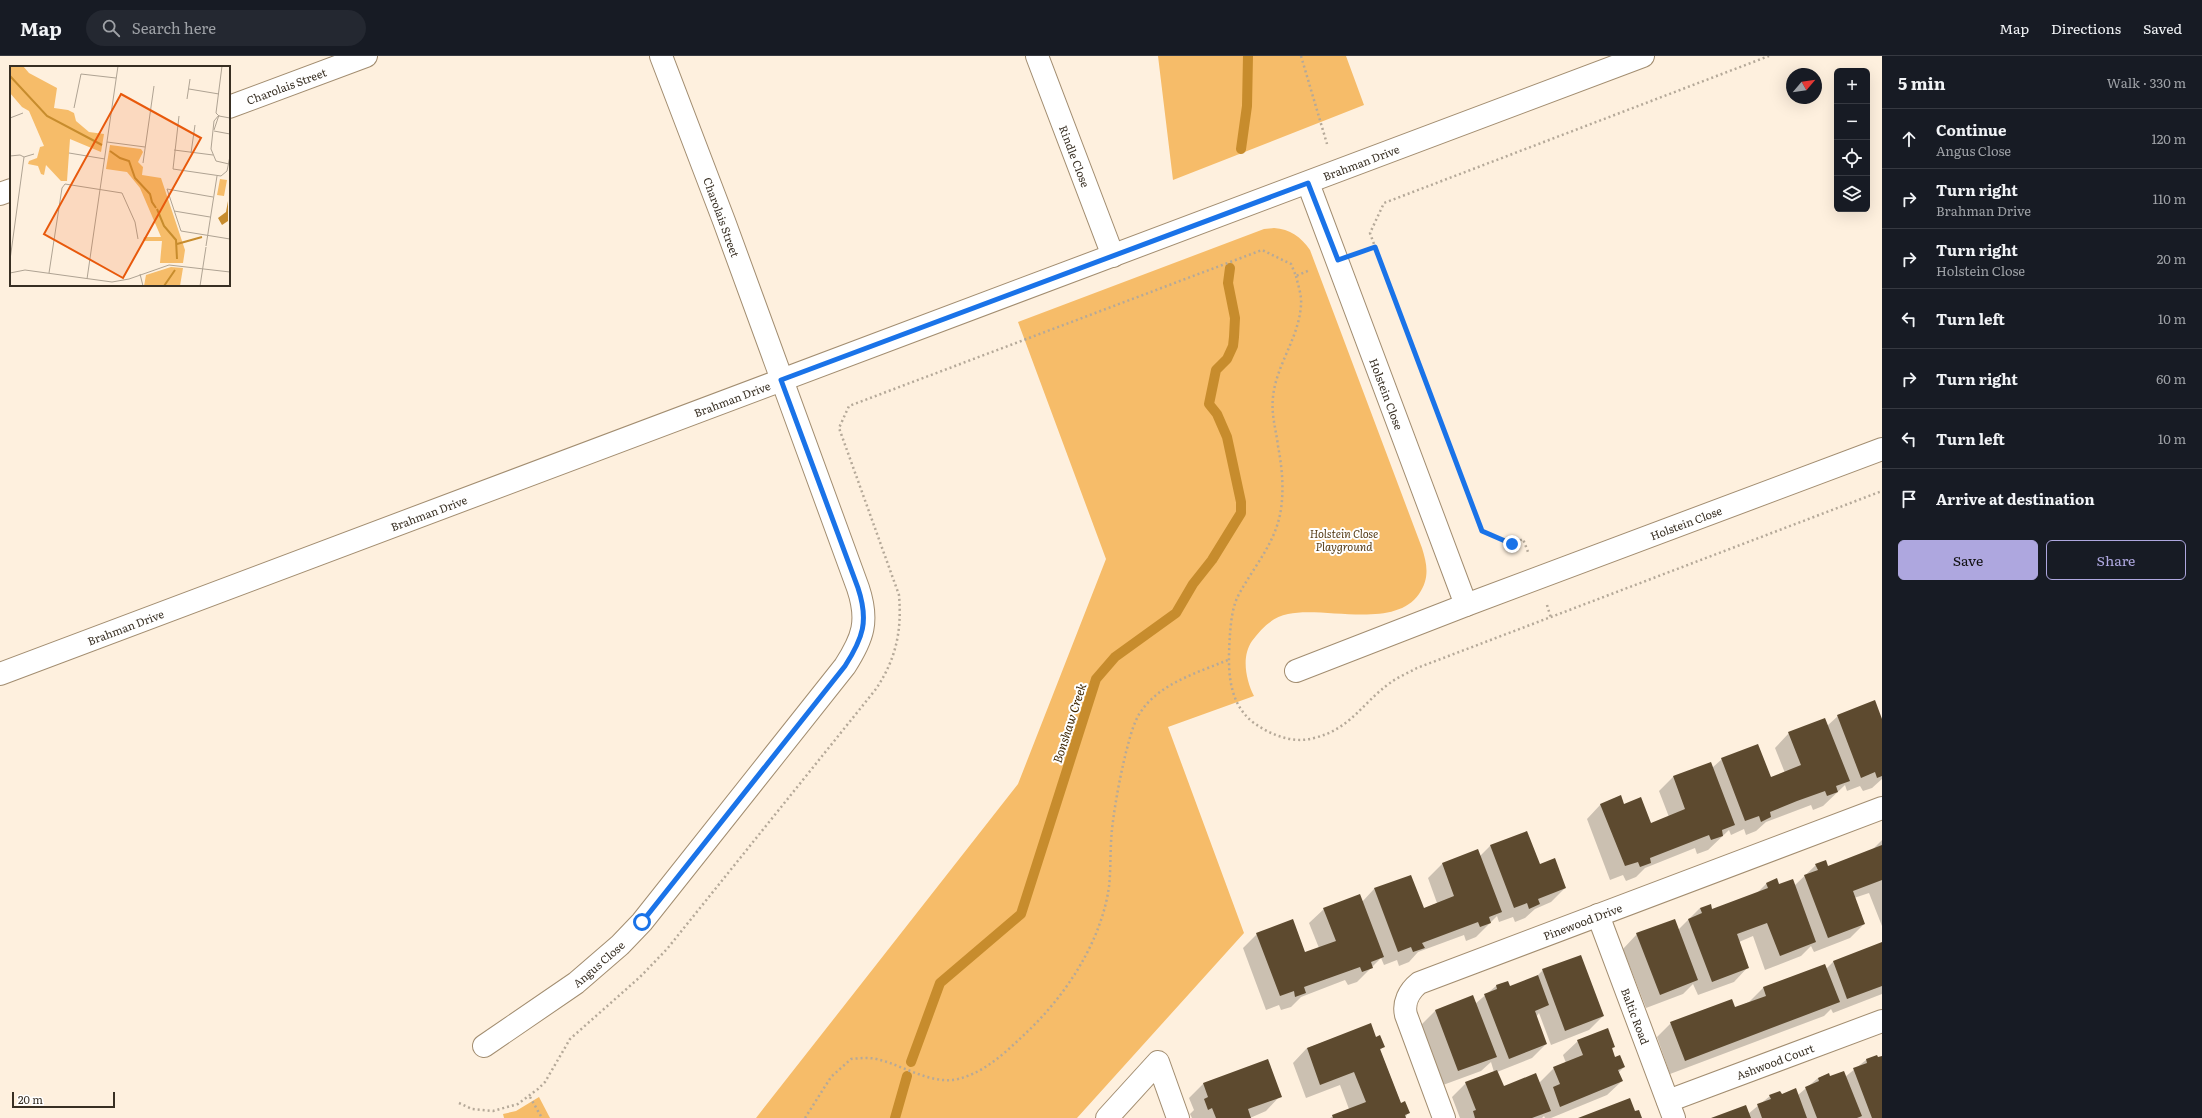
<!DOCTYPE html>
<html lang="en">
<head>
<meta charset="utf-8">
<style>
	:root { --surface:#171b24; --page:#242831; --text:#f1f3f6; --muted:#9ea1a6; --line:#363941; --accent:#aea7df }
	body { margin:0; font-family:Literata,serif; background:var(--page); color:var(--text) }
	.controls { position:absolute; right:12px; top:12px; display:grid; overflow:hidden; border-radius:6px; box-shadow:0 4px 16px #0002 }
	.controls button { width:36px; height:36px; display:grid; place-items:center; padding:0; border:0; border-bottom:1px solid var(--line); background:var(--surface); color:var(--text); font:20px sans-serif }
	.compass { position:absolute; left:1786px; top:12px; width:36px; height:36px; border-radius:50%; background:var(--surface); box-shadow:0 4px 16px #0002; rotate:61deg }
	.scale { position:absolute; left:12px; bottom:10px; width:103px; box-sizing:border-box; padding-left:4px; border:2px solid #382f23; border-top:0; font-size:11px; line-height:14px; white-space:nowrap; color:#382f23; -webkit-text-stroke:3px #fff; paint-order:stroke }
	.stop { position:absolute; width:12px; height:12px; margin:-9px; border:3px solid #1a73e8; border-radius:50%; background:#fff }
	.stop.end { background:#1a73e8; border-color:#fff; box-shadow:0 1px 4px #0008 }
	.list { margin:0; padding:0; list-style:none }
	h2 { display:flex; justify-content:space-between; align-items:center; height:52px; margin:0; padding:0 16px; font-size:17px }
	h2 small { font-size:13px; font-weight:400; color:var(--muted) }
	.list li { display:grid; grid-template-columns:26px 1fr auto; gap:12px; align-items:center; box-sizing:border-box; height:60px; padding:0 16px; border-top:1px solid var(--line) }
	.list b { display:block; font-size:15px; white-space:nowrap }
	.list p { margin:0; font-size:13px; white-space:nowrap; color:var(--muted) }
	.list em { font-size:13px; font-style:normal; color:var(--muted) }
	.actions { display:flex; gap:8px; padding:12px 16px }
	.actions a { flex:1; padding:9px 0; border:1px solid var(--accent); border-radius:6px; text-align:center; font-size:14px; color:var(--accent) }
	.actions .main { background:var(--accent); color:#111 }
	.icon { flex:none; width:22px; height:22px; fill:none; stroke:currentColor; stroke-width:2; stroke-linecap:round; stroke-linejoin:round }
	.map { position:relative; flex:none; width:1882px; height:1062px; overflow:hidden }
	header { display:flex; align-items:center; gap:24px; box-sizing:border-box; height:56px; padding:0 20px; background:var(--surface); border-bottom:1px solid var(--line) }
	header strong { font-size:19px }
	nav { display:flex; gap:22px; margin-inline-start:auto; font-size:14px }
	.search { width:280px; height:36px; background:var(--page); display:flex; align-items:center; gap:10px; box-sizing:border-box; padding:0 14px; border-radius:22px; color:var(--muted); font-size:15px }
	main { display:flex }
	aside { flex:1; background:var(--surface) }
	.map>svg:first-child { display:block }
	.green { fill:#f6bc69 }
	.shadow { fill:#0003 }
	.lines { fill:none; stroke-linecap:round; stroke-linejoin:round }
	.stream { stroke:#c78c2d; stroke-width:10 }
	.building { fill:#5d4a2f }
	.minor-casing { stroke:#a28d70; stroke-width:24 }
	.path { stroke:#b5a999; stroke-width:2.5; stroke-dasharray:2 3; stroke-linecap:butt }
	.minor { stroke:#fff; stroke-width:22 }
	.route { stroke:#1a73e8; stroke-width:5 }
	.labels { text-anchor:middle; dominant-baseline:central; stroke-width:4; stroke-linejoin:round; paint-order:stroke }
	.street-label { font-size:11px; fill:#382f23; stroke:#fff }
	.park-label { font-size:11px; font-style:italic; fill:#553c17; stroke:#fff }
	.water-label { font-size:12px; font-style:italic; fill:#3d2500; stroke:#fff }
	.inset-river { fill:none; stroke:#c78c2d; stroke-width:2 }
	.inset-road { fill:none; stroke:#afa393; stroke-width:1 }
	.view { fill:#e8590c; fill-opacity:0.15; stroke:#e8590c; stroke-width:2 }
	.inset-edge { fill:none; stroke:#382f23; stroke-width:2 }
</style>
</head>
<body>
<header>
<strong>Map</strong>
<div class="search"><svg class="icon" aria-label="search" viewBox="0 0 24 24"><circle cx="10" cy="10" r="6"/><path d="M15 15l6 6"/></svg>Search here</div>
<nav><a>Map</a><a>Directions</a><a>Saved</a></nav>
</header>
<main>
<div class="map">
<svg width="1882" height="1062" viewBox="0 0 1882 1062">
	<rect width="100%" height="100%" fill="#fef0de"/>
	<path class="green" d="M1158,0H1346L1364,49L1173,124Z
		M1274,172C1290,173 1301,181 1310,194L1422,492C1427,508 1430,522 1419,538C1394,574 1324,550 1288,558C1272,561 1261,573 1252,585C1241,601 1246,624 1254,640L1168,671L1244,877L1077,1062H756L1018,728L1106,503L1018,266L1264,173Z
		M539,1041L550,1062H504L503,1058L516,1055Z"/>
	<path class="shadow" d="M1838,660L1882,666V723L1872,732L1863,735L1860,730L1847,735L1845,729L1823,750L1813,754L1811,749L1766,766L1756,775L1746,779L1744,773L1731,779L1729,774L1708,794L1697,798L1695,792L1645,812L1636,821L1626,825L1623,819L1610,824L1587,763L1601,748L1624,749L1650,768L1669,761L1659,735L1673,721L1711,707L1712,712L1722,703L1770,722L1785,717L1775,692L1789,677L1827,670Z
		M1882,784V870L1869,837L1854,842L1864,868L1850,882L1814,896L1811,890L1801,900L1765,914L1753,880L1739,886L1748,911L1734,926L1698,939L1693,928L1683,938L1646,952L1623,893L1637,878L1678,874L1700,852L1712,854L1757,837L1766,828L1794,830L1816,809L1828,811L1872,794Z
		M1490,790L1539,809L1565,832L1551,846L1535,853L1525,862L1515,866L1513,861L1499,866L1497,860L1476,881L1466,885L1464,879L1418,896L1409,906L1399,910L1397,904L1384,909L1381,902L1357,926L1348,929L1345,924L1301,941L1291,951L1281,954L1279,949L1266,954L1243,892L1257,878L1305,898L1319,892L1309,867L1324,853L1362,846L1374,833L1423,853L1437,847L1428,822L1442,808L1478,794L1480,800Z
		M1882,887V938L1833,957L1831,953L1824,960L1670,1018L1657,981L1671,967L1735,952L1749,946L1763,932L1826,913L1833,906Z
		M1543,914L1603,960L1589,974L1551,989L1539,957L1536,961L1546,988L1532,1002L1497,1016L1503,1031L1539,1027L1554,1012L1566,1007L1563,999L1578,985L1614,991L1611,994L1615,1002L1624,1011L1618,1017L1622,1025L1607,1039L1551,1062H1545L1544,1060L1542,1062H1460L1452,1041L1466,1027L1494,1016L1491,1006L1481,1015L1443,1029L1421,969L1435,955L1475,948L1496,930L1507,926L1509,931L1536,921Z
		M1370,969L1375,982L1383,991L1380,994L1401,1048L1408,1057L1405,1062H1330L1349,1053L1340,1029L1306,1042L1293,1007L1307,992Z
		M1876,1000L1878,1003L1882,1001V1062H1714L1748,1058L1770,1040L1798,1039L1818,1022L1828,1018L1829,1021H1845L1866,1004Z
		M1204,1027L1280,1040L1266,1055L1250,1062H1192L1190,1058L1194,1054L1189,1042Z"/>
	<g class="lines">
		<path class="stream" d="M1241,93L1247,50L1248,0
			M911,1006L940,927L1021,858L1096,623L1115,601L1176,557L1193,528L1212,504L1241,457V446L1227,381L1217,358L1209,348L1216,314L1227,303L1233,290L1234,281L1235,262L1228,227L1230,212
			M895,1062L907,1020"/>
	</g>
	<path class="building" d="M1875,644L1882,663V720L1877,722L1875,716L1861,722L1837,659Z
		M1825,662L1850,725L1836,730L1838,736L1827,740L1825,735L1797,745L1770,756L1771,761L1761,766L1759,760L1745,765L1721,702L1758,688L1771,721L1801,709L1788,676Z
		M1711,706L1735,769L1722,774L1723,780L1711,784L1709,779L1650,802L1651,807L1640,811L1638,806L1625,810L1600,748L1621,739L1624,748L1641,741L1651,767L1685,753L1673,720Z
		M1527,775L1540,808L1555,802L1566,832L1538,843L1540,848L1529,853L1527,847L1514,852L1490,789Z
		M1882,789V824L1853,835L1865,868L1828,882L1804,819L1818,814L1815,808L1826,804L1828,810Z
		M1478,793L1502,856L1489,861L1491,867L1480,871L1478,866L1422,887L1425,892L1413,896L1411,891L1398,896L1374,832L1411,819L1424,852L1454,840L1442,807Z
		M1777,822L1779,828L1793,823L1816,886L1780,900L1767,867L1737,878L1749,912L1712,926L1688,863L1702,857L1700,852L1711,848L1712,853L1768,832L1766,827Z
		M1360,838L1384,901L1371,906L1373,912L1362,916L1360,911L1304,931L1306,937L1295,941L1294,935L1280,940L1256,877L1293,863L1305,896L1336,885L1323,852Z
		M1675,863L1698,924L1660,939L1636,877Z
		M1882,886V930L1847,943L1833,905Z
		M1581,899L1604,960L1565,975L1542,913Z
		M1825,908L1840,946L1685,1005L1670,966L1732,943L1735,951L1766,940L1763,931Z
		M1538,919L1549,949L1535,955L1547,988L1509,1003L1484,938L1497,933L1496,929L1508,925L1510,930Z
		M1473,939L1497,1001L1458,1015L1435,954Z
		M1371,967L1376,981L1380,979L1385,991L1380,993L1401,1047L1405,1045L1410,1057L1405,1059L1406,1062H1333L1332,1059L1366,1046L1354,1016L1320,1029L1307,992Z
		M1608,972L1615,991L1612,992L1615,1001L1620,999L1625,1011L1618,1014L1623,1025L1560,1051L1553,1031L1560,1028L1553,1011L1583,999L1577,984Z
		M1877,999L1878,1001L1882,1000V1062H1872L1853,1012L1867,1007L1866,1003Z
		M1268,1003L1282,1041L1248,1053L1251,1062H1216L1212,1052L1208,1054L1204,1043L1208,1041L1203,1027Z
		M1497,1014L1504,1030L1536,1017L1551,1055L1532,1062H1475L1473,1055L1476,1054L1465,1026Z
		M1844,1015L1862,1060L1857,1062H1817L1805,1031L1819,1025L1818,1022L1829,1017L1830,1020Z
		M1796,1032L1807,1062H1762L1757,1048L1771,1043L1769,1039L1780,1035L1782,1038Z
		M1630,1042L1635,1055L1639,1054L1642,1062H1578Z
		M1746,1049L1751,1062H1711Z"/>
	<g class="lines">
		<defs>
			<g id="minor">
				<path id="s1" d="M1037,0L1113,200"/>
				<path id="s2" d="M229,51L366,0"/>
				<path id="s3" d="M1308,127L1466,549"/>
				<path d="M0,138L11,134"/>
				<path id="s4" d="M1296,615L1466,549L1882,393"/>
				<path id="s5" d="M0,618L1643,0"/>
				<path id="s6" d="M1598,859L1674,1062"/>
				<path id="s7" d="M484,990L576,927L620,889L642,866L845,610C863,582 869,565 858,532L724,165L661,0"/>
				<path id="s8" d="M1668,1045L1882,965"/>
				<path d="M1107,1062L1158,1006L1178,1062"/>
				<path id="s9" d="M1444,1062L1406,959C1403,947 1409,935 1419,927L1882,752"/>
			</g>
		</defs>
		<use href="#minor" class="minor-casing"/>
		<path class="path" d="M1301,0L1327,88
			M1375,191L1482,475L1512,488L1523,483L1528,496
			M1364,195L1375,191L1370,177L1384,147L1769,0
			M1296,220C1298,229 1302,240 1301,249C1299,282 1276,309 1273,341C1271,359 1276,373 1278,390C1282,411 1284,432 1281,453C1276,488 1252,512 1237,542C1232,554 1231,566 1230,578C1228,609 1226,646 1254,667C1271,679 1293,688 1314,682C1351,673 1362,647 1390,627C1398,621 1408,617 1417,612L1882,435
			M1547,549L1551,562
			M530,1041L542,1062
			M459,1047L472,1053L493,1055L518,1048L538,1033L545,1026L570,983L640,921L667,893L876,633C896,603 902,575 899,539L839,372L849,350L1262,194L1291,208L1296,220L1310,214
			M805,1062L831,1021L851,1003C861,1002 871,1001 880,1004C904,1010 932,1029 958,1023C986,1016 1007,995 1027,976C1066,939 1101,886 1109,831C1111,812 1110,792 1112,773C1115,747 1120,721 1126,696C1130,682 1133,666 1142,654C1161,627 1199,616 1228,604"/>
		<use href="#minor" class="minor"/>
	</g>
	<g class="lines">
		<path class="route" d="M642,866L845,610C863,582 869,565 858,532L781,324L1308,127L1338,204L1375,191L1482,475L1512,488"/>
	</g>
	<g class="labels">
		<g class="street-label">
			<text stroke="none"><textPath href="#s2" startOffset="61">Charolais Street</textPath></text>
			<text stroke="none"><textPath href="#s1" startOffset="107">Rindle Close</textPath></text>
			<text stroke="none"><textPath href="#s5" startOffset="1454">Brahman Drive</textPath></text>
			<text transform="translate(722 161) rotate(70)">Charolais Street</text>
			<text stroke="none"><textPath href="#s3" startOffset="225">Holstein Close</textPath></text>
			<text stroke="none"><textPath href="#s5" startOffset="782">Brahman Drive</textPath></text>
			<text stroke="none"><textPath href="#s5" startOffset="458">Brahman Drive</textPath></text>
			<text stroke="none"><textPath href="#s4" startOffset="417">Holstein Close</textPath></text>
			<text stroke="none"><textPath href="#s5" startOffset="134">Brahman Drive</textPath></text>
			<text stroke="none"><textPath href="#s9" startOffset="321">Pinewood Drive</textPath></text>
			<text stroke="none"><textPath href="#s7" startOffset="141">Angus Close</textPath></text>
			<text stroke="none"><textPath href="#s6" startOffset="108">Baltic Road</textPath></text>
			<text stroke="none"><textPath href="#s8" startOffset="114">Ashwood Court</textPath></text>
		</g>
		<g class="park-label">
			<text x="1344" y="477">Holstein Close<tspan x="1344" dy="13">Playground</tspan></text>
		</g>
		<g class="water-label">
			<text transform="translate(1069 667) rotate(-72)">Bonshaw Creek</text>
		</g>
	</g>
	<g transform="translate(10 10)">
		<rect width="220" height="220" fill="#fef0de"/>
		<path d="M0,0H13L19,7L47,22L44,42L58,44L64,47L66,55L79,66L94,68L91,86L60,73L57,115H51L36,99L34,109L31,108L28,100L18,98L19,95L27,92L30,81L34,80L19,45L12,41L0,27ZM100,79L131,83L133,86L128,96L133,101L132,109L151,112L175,184L173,197H150L152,175H133L134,171H151L130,122L117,106L96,103ZM210,113L217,114L214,130L207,129ZM161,201L173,202L170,220H134L136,209Z" fill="#f6bc69"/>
		<path d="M218,135V155L212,159L208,152L216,146Z" fill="#c78c2d"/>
		<path class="inset-river" d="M0,10L37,50L92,79M100,85L110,92L119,95L125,112L140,128L142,136L146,142M147,143L154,160L166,174L167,193M167,178L192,171M154,220L165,204"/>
		<path class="inset-road" d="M212,0L206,47L209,50L220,52M179,23L209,28M177,33L180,13M64,42L71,8L106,12M209,49L204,55L201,83L206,95L219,98M169,50L163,103L211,110L217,105L220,90M0,52L13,47M204,64L209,49M204,65L220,68M97,76L135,81M164,84L203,89M59,87L95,93M181,87L185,59M0,90L10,89L14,91L24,88M133,97L144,20M203,131L157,123L171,165L220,173M164,145L200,151M196,180L207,110M0,194L14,91M0,207L15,204L102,216L119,213L159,199L220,206M39,207L52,122L55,118L112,127L125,156L128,173M130,208L133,220M77,213L108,0M190,220L196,181"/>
		<path class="view" d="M111,28L191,72L113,212L34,168Z"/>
		<rect width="220" height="220" class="inset-edge"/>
	</g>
</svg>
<div class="controls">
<button>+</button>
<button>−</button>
<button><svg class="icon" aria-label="locate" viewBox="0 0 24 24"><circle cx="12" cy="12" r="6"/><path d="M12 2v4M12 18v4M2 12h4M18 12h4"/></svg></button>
<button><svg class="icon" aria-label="layers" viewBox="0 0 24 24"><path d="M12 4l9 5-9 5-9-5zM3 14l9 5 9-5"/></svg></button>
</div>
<svg class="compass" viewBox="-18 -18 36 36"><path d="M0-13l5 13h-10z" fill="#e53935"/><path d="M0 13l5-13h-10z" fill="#9ea1a6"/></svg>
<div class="scale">20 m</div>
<div class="stop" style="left:642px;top:866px"></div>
<div class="stop end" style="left:1512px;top:488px"></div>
</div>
<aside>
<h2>5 min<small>Walk · 330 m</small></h2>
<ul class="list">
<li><svg class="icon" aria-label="ahead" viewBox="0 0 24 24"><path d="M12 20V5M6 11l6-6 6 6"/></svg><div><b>Continue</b><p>Angus Close</p></div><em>120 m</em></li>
<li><svg class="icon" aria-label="right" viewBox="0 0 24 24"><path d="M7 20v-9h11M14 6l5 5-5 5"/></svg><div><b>Turn right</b><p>Brahman Drive</p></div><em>110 m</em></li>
<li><svg class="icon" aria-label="right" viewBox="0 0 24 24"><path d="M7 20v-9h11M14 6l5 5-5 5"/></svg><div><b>Turn right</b><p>Holstein Close</p></div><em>20 m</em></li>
<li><svg class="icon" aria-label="left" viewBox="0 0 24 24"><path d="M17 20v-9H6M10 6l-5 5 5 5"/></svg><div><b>Turn left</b></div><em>10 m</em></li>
<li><svg class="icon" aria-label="right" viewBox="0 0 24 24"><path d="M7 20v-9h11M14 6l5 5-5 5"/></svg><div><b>Turn right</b></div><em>60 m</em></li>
<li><svg class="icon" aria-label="left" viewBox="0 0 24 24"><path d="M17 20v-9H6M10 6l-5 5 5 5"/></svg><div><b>Turn left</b></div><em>10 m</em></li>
<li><svg class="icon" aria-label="arrive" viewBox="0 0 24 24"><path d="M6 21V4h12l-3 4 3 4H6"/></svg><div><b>Arrive at destination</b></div></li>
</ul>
<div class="actions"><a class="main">Save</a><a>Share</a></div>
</aside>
</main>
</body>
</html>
